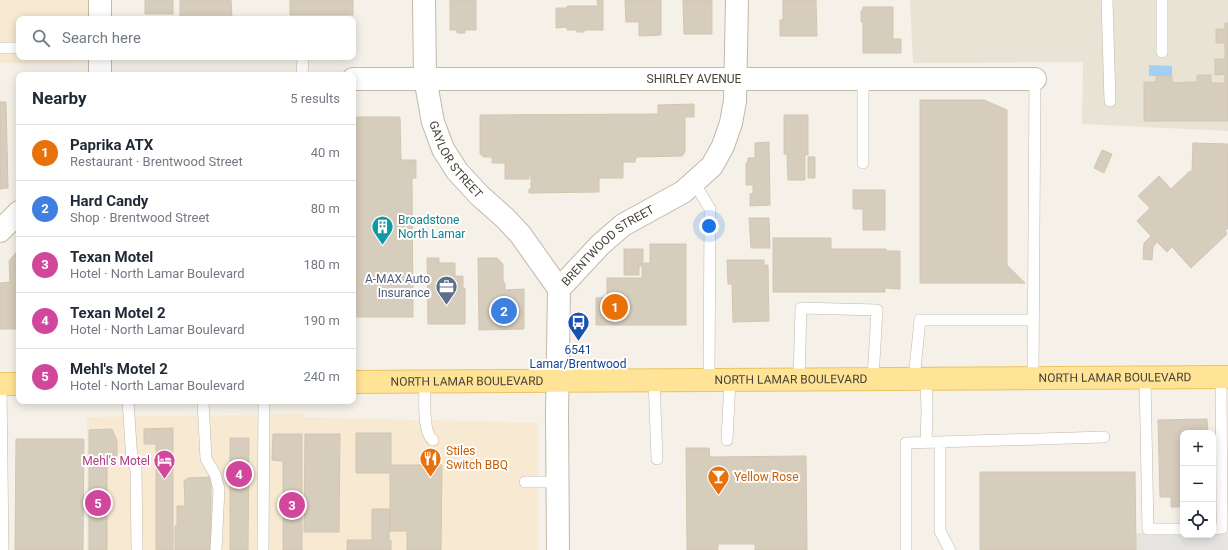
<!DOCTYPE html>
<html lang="en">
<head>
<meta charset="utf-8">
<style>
	:root { --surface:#fff; --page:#f6f6f7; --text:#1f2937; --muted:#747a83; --line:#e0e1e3; --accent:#7c3aed }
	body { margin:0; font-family:Roboto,sans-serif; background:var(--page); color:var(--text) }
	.controls { position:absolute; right:12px; bottom:12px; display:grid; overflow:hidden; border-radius:8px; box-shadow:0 2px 10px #0003 }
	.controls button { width:36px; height:36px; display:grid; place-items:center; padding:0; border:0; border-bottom:1px solid var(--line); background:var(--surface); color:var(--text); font:20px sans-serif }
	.you { position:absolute; left:709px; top:226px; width:14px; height:14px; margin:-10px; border:3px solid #fff; border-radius:50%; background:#1a73e8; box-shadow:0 0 0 6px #1a73e833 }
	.badge { display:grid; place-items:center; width:26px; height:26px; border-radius:50%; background:var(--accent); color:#fff; font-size:13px; font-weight:700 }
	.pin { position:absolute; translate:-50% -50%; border:2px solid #fff; box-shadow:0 1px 4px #0006 }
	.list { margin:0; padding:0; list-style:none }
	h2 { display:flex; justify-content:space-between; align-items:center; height:52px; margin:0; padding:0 16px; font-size:17px }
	h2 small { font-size:13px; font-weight:400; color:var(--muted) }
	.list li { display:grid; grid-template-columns:26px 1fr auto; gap:12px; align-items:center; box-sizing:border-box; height:56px; padding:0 16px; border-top:1px solid var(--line) }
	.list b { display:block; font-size:15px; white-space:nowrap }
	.list p { margin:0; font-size:13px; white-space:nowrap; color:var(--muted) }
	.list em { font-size:13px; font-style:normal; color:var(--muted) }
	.icon { flex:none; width:22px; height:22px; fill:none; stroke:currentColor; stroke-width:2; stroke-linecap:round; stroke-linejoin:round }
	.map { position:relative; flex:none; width:1228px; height:550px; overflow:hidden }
	.search { position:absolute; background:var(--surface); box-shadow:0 2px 10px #0003; left:16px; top:16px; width:340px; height:44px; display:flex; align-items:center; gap:10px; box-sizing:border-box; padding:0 14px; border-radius:8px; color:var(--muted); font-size:15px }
	.panel { position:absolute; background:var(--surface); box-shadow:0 2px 10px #0003; left:16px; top:72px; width:340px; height:332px; border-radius:8px }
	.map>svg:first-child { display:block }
	.residential { fill:#e9e3d6 }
	.commercial { fill:#f7e9d2 }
	.parking { fill:#e6e4e0 }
	.water { fill:#a2d0f4 }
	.building { fill:#d7cdbd; stroke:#d2c6b0 }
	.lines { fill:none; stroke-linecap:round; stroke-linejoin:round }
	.lane-casing { stroke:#c1b9aa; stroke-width:12 }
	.street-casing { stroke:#c1b9aa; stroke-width:24 }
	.primary-casing { stroke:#e9c461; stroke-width:24 }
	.lane { stroke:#fff; stroke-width:11 }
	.street { stroke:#fff; stroke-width:22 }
	.primary { stroke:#ffe497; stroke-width:22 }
	.labels { text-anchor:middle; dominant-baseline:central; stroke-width:4; stroke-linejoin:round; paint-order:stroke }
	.street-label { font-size:12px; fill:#484236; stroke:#fff }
	.culture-label { font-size:12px; fill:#0d838f; stroke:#fff; text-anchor:start }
	.service-label { font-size:12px; fill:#4e5e75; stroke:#fff; text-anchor:end }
	.transit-label { font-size:12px; fill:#164399; stroke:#fff }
	.food-label { font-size:12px; fill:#c56008; stroke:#fff; text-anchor:start }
	.hotel-label { font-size:12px; fill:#b23c85; stroke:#fff; text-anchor:end }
</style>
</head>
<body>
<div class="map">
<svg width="1228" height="550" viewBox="0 0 1228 550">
	<rect width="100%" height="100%" fill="#f5f1e8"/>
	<path class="residential" d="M910,0H1228V131L1082,124L1083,62L913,63Z"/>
	<path class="commercial" d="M0,0H88V19H19V57H88V62L0,63Z
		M304,414V417L538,423V550H87V417Z"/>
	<path class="parking" d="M1136,533H1183V535H1213V533H1228V550H1136Z"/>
	<path class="water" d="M1149,65L1172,66V76H1149Z"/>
	<path class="building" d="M145,0H173V14H145Z
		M180,0H231L232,19H180Z
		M290,0H353V15H290Z
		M450,0H476V30H465V33H457V30H450Z
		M597,0H603V30H584V32H577V30H567V27L556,28V8H567V6H598Z
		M625,0H661V35L639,36V22H626Z
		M683,0H712V34H684Z
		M783,0H816L817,36H780V20H783Z
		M863,7H893V39H901V53H863V22H861V11L863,9Z
		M1225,23H1228V121H1144V82H1156V76H1172V83L1197,82V75H1211V83H1225V74L1215,75V59H1225V43H1216V29H1225Z
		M920,100H984L1007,110V265L1025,283H920Z
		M0,102H6L8,188L0,189Z
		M694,104V117H685V152L682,156L636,157L635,162H623V178H599V192L529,193V189H531V174H529V179H505V163H492V157H484L480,154V115L658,114V105Z
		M353,106V117H400L401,160H416V178H412L413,317H353Z
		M784,115H808V155H805V180H788L787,154H784Z
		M769,142L770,205L750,206V194L753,193V185H746V163L748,162V158H755V143Z
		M1193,143L1228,144V228L1225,231L1227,234L1191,268L1172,247L1167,252L1157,242L1153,247L1152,260L1143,259L1144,243L1151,236L1137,221L1150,208L1138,196L1159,176L1171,189L1190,171L1192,172Z
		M1102,150L1112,154L1104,173L1094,168Z
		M808,157H815V178H808Z
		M853,190H885V230H863V209H853Z
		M749,218H769L770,248H751Z
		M773,238H831V249H886V251H900V289L885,288V292H773Z
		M650,244H686V325H596V298L607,297V278H642V266H639V275H624V249H643V263H650Z
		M19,249V329H0V283L10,282L9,261Z
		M427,258H439V263H455V276H463V288H465V324H428Z
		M478,258H497L503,264V282L505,283V290L524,289V329L479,330Z
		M727,260H764V265H768L769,321L733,322L732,284H728Z
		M1207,419L1208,433H1183V507H1171V497H1160L1158,420Z
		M173,428V550H156V444H144V429Z
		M112,429L117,441V456H107V550H89V430Z
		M356,433H391V465H442L441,550H407V531H390V473H356Z
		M273,434H302V550H283V461L272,460Z
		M305,434H340L339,532H304Z
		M230,438H249L248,550H230Z
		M16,439H84L83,550H15Z
		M1213,442H1215L1216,472H1213Z
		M686,448H709L710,457L806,456L807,550H755V544H718V550H687Z
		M980,472H1135L1136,550H980Z
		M211,477V550H175V526H177V506H185L184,481L188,478Z
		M372,509H390L389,541L391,540V550H347V540H372Z"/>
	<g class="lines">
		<defs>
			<path id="lane" d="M1107,0L1110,101
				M1162,0V52
				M0,48H19
				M302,75L303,57
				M863,163V80
				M694,182L710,209L709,380
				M1145,377L1148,529H1183
				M1033,378L1035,79
				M799,379L801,308L877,310L873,379
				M914,379L920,320H1034
				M654,380L657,459
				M425,382C425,395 422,433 433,440
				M1,384L3,550
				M128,401L132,461L136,469L137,550
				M203,401L206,459L215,474L219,489L216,550
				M727,440L730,380
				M926,442L927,411L926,379
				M940,442V531L950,550
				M525,482H557
				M1213,529L1222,528L1221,377
				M263,550L264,401
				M906,550V443L1104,437"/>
			<g id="street">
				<path id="s1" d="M424,0L425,78L433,122L443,149L457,171L479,195L505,218L520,234L559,289"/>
				<path d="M100,19V0"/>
				<path d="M100,57V75"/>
				<path id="s2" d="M353,79H1035"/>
				<path d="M0,231L19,212"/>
				<path id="s3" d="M558,550L557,415L559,289L600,245L623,225L683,192L712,166L723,146L731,123L735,101L737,0"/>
			</g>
			<g id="primary">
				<path id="s4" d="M353,382L1228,377"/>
				<path d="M0,384H19"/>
			</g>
		</defs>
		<use href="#lane" class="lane-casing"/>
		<use href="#street" class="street-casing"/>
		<use href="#primary" class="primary-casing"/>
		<use href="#lane" class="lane"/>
		<use href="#street" class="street"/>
		<use href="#primary" class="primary"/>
	</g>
	<defs>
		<symbol id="building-pin" viewBox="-11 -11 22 30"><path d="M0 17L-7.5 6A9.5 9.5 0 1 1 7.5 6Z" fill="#0f9aa8" stroke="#fff"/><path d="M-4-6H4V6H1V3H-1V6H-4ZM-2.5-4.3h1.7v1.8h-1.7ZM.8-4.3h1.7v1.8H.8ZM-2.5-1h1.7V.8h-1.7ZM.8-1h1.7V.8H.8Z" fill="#fff"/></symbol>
		<symbol id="office-pin" viewBox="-11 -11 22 30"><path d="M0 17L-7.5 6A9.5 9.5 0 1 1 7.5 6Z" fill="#5c6f8a" stroke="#fff"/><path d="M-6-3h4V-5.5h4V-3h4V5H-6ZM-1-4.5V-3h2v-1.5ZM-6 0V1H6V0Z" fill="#fff"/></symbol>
		<symbol id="bus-pin" viewBox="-11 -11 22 30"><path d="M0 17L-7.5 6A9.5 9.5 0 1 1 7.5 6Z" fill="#1a4fb4" stroke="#fff"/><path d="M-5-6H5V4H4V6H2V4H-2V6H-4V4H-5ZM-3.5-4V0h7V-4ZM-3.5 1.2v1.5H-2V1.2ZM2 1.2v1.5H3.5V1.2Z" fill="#fff"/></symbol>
		<symbol id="restaurant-pin" viewBox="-11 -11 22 30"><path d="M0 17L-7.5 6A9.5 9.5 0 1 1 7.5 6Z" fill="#e8710a" stroke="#fff"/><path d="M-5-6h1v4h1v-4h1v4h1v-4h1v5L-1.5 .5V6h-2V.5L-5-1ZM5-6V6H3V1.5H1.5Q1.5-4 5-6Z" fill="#fff"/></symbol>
		<symbol id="hotel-pin" viewBox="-11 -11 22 30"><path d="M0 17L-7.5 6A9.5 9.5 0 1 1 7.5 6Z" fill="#d1479c" stroke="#fff"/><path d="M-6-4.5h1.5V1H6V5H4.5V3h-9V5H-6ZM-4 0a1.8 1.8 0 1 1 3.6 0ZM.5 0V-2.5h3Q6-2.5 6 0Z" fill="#fff"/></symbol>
		<symbol id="bar-pin" viewBox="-11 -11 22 30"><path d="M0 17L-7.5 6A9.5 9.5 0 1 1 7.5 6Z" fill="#e8710a" stroke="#fff"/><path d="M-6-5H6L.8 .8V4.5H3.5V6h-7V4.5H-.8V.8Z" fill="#fff"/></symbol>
	</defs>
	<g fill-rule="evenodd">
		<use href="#building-pin" x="370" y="214" width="25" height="34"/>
		<use href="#office-pin" x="434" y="274" width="25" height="34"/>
		<use href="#bus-pin" x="566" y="310" width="25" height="34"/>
		<use href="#restaurant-pin" x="418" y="446" width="25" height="34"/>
		<use href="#hotel-pin" x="152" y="448" width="25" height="34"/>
		<use href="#bar-pin" x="706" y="464" width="25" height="34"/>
	</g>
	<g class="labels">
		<g class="street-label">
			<text stroke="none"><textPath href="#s2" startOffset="341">SHIRLEY AVENUE</textPath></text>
			<text stroke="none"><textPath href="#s1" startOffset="167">GAYLOR STREET</textPath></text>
			<text stroke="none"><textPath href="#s3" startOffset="327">BRENTWOOD STREET</textPath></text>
			<text stroke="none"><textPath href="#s4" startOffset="762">NORTH LAMAR BOULEVARD</textPath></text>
			<text stroke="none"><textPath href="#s4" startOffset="438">NORTH LAMAR BOULEVARD</textPath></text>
			<text stroke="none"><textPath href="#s4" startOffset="114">NORTH LAMAR BOULEVARD</textPath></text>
		</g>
		<g class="culture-label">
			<text x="398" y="220">Broadstone<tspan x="398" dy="14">North Lamar</tspan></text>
		</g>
		<g class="service-label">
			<text x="430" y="279">A-MAX Auto<tspan x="430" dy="14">Insurance</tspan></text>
		</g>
		<g class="transit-label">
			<text x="578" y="350">6541<tspan x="578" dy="14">Lamar/Brentwood</tspan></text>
		</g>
		<g class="food-label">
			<text x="446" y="451">Stiles<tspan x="446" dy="14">Switch BBQ</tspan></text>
			<text x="734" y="477">Yellow Rose</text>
		</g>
		<g class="hotel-label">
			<text x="150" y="461">Mehl's Motel</text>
		</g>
	</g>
</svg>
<div class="controls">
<button>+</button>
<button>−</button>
<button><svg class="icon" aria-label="locate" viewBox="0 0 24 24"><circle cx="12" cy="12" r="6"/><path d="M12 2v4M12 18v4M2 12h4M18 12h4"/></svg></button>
</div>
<div class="you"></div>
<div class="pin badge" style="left:615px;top:307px;background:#e8710a">1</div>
<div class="pin badge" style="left:504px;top:311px;background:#3f7fe0">2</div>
<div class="pin badge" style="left:292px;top:505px;background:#d1479c">3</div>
<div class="pin badge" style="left:239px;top:474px;background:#d1479c">4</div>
<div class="pin badge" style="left:98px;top:503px;background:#d1479c">5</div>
<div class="search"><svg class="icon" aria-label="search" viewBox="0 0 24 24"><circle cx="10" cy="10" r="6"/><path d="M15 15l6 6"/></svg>Search here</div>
<section class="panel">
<h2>Nearby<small>5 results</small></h2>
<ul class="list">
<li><span class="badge" style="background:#e8710a">1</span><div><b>Paprika ATX</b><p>Restaurant · Brentwood Street</p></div><em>40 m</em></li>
<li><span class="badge" style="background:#3f7fe0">2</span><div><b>Hard Candy</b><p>Shop · Brentwood Street</p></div><em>80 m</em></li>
<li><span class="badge" style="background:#d1479c">3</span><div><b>Texan Motel</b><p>Hotel · North Lamar Boulevard</p></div><em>180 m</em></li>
<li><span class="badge" style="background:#d1479c">4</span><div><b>Texan Motel 2</b><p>Hotel · North Lamar Boulevard</p></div><em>190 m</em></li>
<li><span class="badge" style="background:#d1479c">5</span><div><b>Mehl's Motel 2</b><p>Hotel · North Lamar Boulevard</p></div><em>240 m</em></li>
</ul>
</section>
</div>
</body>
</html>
